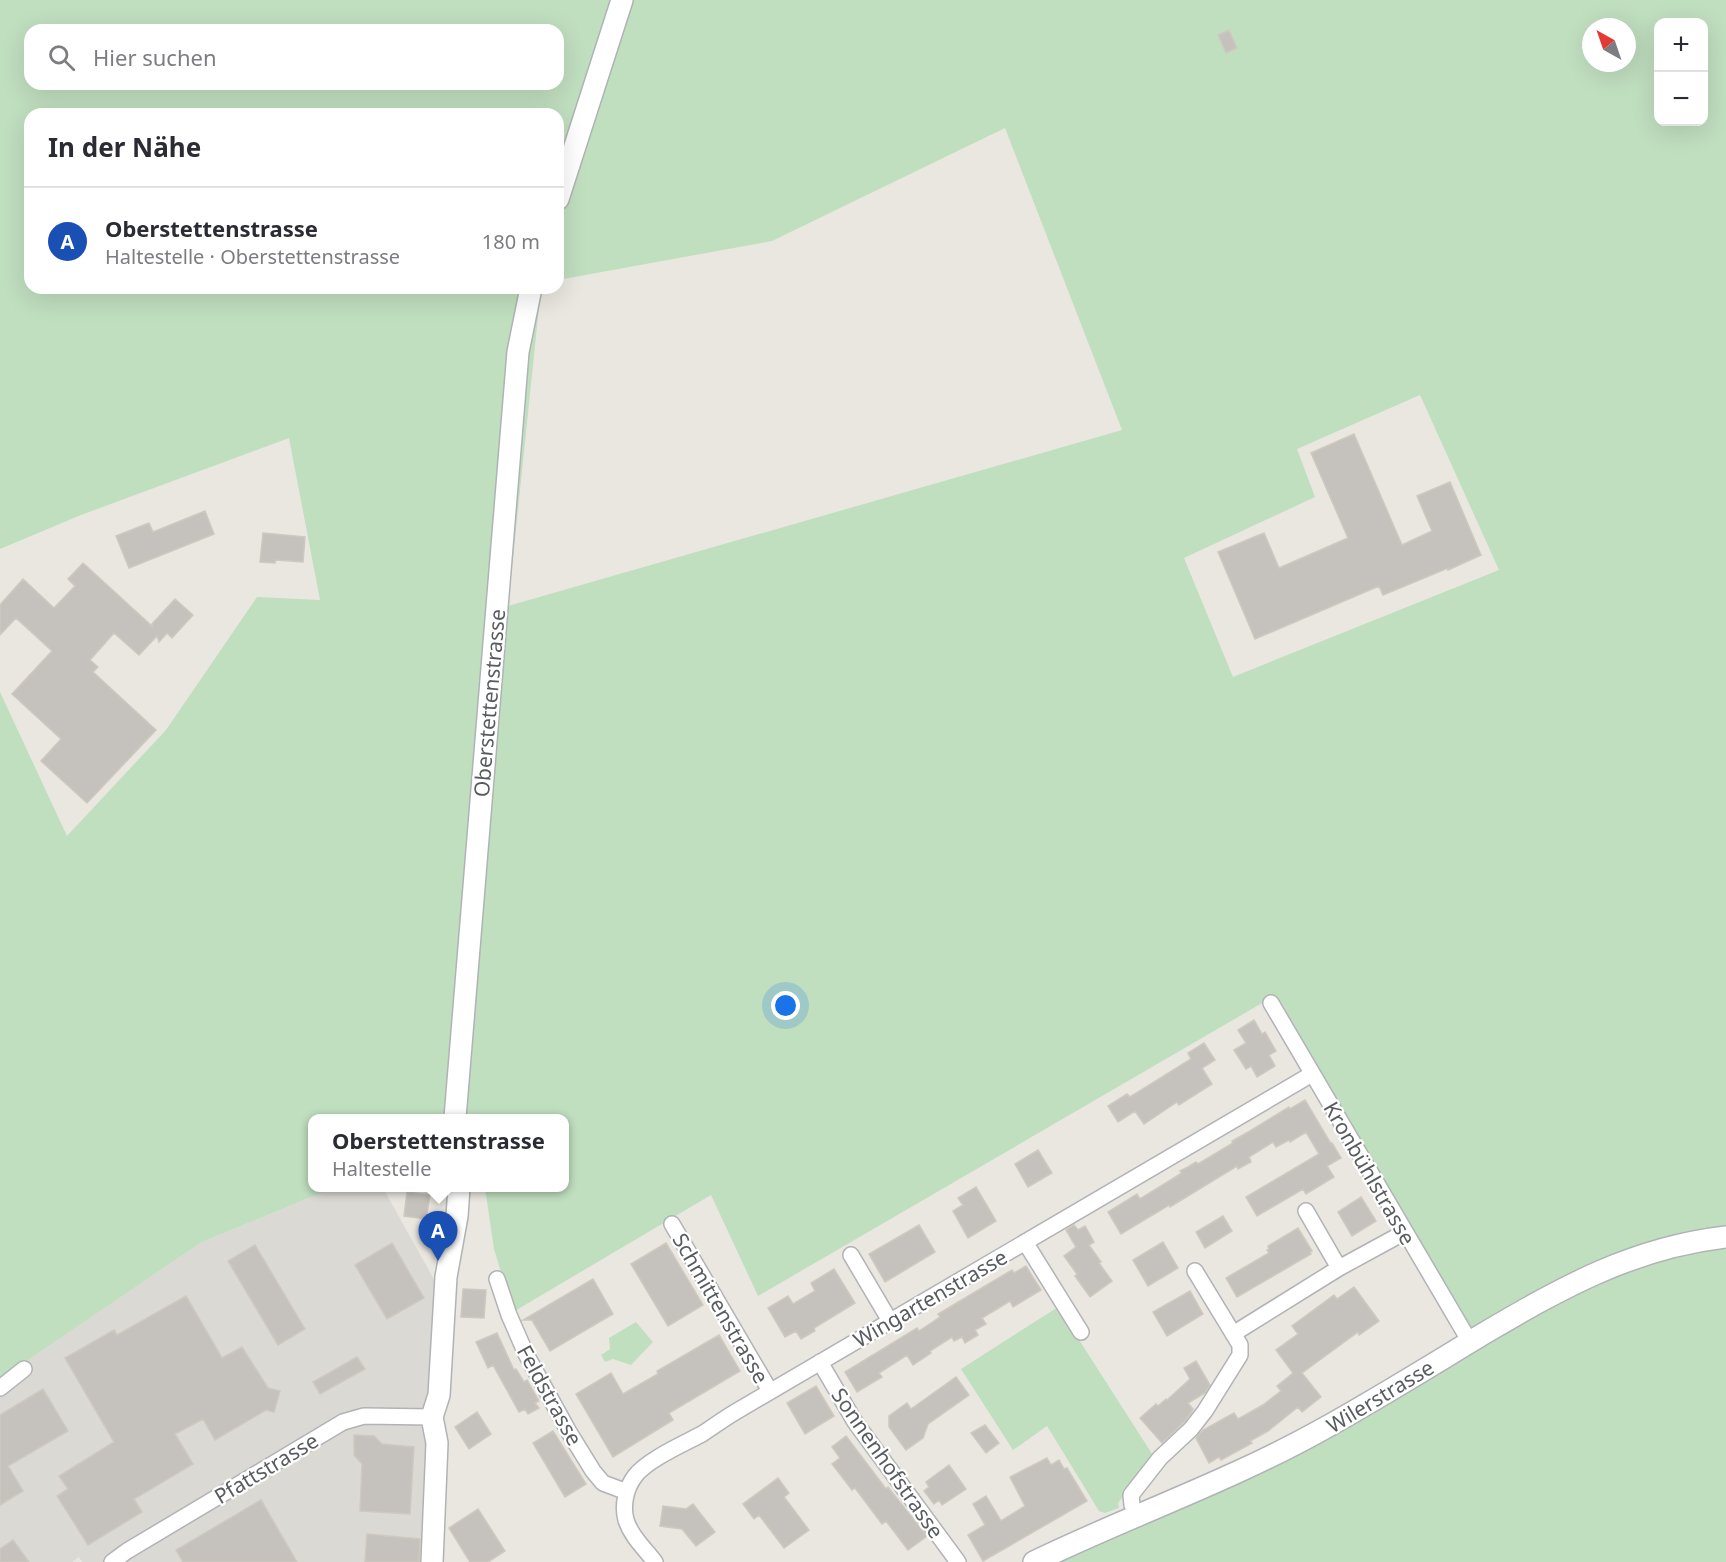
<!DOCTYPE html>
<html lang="de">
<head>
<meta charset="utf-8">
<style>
	:root { --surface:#fff; --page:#f2f2f3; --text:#2b2b33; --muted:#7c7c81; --line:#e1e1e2; --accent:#1a73e8 }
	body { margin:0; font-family:"Noto Sans",sans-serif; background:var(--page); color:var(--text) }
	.controls { position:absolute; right:18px; top:18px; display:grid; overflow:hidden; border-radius:12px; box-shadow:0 6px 24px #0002 }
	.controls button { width:54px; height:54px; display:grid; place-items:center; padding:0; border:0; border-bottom:2px solid var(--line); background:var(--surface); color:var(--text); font:30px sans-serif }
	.compass { position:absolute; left:1582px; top:18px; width:54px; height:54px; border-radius:50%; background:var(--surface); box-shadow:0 6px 24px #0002; rotate:320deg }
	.you { position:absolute; left:786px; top:1006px; width:21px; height:21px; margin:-15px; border:4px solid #fff; border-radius:50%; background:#1a73e8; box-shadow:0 0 0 9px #1a73e833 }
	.badge { display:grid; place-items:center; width:39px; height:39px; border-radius:50%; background:var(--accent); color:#fff; font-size:20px; font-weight:700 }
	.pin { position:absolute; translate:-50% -50px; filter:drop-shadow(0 2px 3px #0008) }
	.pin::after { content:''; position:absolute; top:32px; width:21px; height:18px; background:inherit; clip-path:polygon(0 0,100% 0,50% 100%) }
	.popup { position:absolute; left:308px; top:1114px; width:261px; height:78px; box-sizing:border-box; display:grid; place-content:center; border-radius:12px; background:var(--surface); filter:drop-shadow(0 2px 4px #0005); font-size:20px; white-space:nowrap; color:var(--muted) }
	.popup b { font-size:22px; color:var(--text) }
	.popup::after { content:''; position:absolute; left:50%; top:100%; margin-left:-12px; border:12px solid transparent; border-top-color:var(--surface) }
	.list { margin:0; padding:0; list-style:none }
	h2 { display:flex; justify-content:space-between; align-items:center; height:78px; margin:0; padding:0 24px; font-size:26px }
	h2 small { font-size:20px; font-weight:400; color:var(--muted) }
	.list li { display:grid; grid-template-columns:39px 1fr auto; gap:18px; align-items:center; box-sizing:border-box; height:108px; padding:0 24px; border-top:2px solid var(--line) }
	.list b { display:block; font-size:22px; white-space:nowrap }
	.list p { margin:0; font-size:20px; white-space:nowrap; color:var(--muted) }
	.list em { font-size:20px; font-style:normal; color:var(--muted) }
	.icon { flex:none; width:33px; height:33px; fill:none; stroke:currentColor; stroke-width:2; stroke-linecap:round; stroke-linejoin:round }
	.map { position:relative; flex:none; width:1726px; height:1562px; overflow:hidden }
	.search { position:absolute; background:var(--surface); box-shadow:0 6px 24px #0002; left:24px; top:24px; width:540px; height:66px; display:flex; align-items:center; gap:15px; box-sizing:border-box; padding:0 21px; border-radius:18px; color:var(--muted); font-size:22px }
	.panel { position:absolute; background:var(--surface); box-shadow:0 6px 24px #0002; left:24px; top:108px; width:540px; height:186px; border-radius:18px }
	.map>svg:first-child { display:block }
	.industrial { fill:#dbd9d4 }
	.green { fill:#c0dfbf; fill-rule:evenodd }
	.building { fill:#c5c2bd; stroke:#cec9bf; stroke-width:1.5 }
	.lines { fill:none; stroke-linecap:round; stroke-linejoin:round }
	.street-casing { stroke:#b1b3b6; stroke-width:18 }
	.secondary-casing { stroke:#b0b3b6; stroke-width:24 }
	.street { stroke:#fff; stroke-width:15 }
	.secondary { stroke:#fff; stroke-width:21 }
	.labels { text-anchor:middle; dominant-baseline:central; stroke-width:4.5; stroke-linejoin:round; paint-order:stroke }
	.street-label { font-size:21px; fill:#595c5f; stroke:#fff }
</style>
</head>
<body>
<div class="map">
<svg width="1726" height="1562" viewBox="0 0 1726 1562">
	<rect width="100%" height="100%" fill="#eae7e0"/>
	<path class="industrial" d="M333,1188H383L436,1283L422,1562H82L79,1557L72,1562H0V1379L202,1242Z"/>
	<path class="green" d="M0,0H1726V1562H1057L1482,1346L1276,995L758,1296L711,1195L513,1312L494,1249L485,1188H564V1118H312V1188H333L202,1242L0,1379V692L67,836L166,730L257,597L320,600L289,438L81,515L0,549ZM1658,22H1704V122H1658ZM1591,27H1627V63H1591ZM30,30H558V84H30ZM30,114H558V280L772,241L1005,128L1122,430L508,606L541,288H30ZM1420,395L1499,570L1233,677L1184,558L1315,497L1297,449Z
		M1058,1307L1154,1457L1118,1503L1119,1508L1105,1513L1099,1511L1047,1426L1013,1450L961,1369Z
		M636,1322L653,1342L631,1365L613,1359L605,1362L601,1355L610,1349L609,1338Z"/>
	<path class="building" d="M1229,30L1237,48L1226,53L1218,35Z
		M1354,434L1402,545L1432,531L1417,496L1450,482L1481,555L1448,570V568L1383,595L1379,586L1255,639L1218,552L1264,533L1279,568L1348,538L1311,453Z
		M205,511L214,534L129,568L116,536L149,523L153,532Z
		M263,533L305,537L303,562L276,560L275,563L260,562Z
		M83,563L153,627L152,624L175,599L193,615L172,638L167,633L159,642L157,636L139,655L114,633L90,660L98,667L93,672L156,730L87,803L41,761L61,739L12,694L52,651L16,618L0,635V605L23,579L54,608L75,586L68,579Z
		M1254,1020L1262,1034L1265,1032L1276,1051L1269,1055L1275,1066L1257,1077L1251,1066L1246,1069L1234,1050L1246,1043L1238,1030Z
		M1204,1043L1215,1060L1202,1068L1212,1084L1179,1105L1177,1102L1144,1124L1135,1111L1118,1122L1108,1106L1127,1094L1130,1097L1191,1059L1188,1053Z
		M1305,1100L1331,1144L1332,1143L1341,1158L1327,1166L1334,1177L1306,1194L1303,1189L1257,1216L1246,1197L1319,1154L1306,1132L1290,1142L1289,1140L1276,1147L1273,1142L1249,1157L1251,1162L1238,1169L1237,1166L1170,1207L1169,1205L1121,1234L1108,1212L1137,1194L1140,1199L1182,1173L1180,1171L1188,1167L1196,1162L1198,1164L1233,1143L1232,1141L1250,1131L1289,1107L1290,1109Z
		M1038,1150L1052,1173L1028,1187L1015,1164Z
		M976,1187L996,1221L968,1238L953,1211L963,1205L958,1198Z
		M407,1192L430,1195L426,1219L404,1216Z
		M1361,1197L1376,1221L1352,1236L1338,1212Z
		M1223,1216L1232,1231L1205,1248L1196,1232Z
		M919,1225L935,1252L885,1282L869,1254Z
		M1074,1225L1078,1230L1085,1226L1094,1242L1089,1245L1101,1262L1099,1263L1112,1281L1090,1297L1075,1276L1077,1274L1064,1256L1076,1247L1066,1230Z
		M1298,1228L1312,1251L1310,1252L1311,1254L1237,1297L1226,1278L1269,1253L1267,1250L1269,1249L1268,1246Z
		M1163,1242L1178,1268L1148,1286L1133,1260Z
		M392,1243L424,1298L387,1319L355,1265Z
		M666,1243L703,1305L668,1326L631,1264Z
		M255,1245L305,1329L278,1345L228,1261Z
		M1026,1266L1041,1290L1013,1307L1010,1301L982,1318L986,1324L975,1330L978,1335L965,1343L962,1337L954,1341L952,1337L930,1351L931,1353L913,1365L907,1355L879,1373L882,1377L857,1392L845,1372L917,1328L919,1331L940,1317L938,1314L1012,1270L1014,1273Z
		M834,1269L855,1303L814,1328L815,1331L801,1339L796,1331L785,1337L768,1308L788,1296L793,1304L815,1291L811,1283Z
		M593,1279L613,1314L550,1351L532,1320H523Z
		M1354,1287L1379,1321L1359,1335L1358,1332L1302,1373L1321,1397L1302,1412L1298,1407L1268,1431L1250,1441L1252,1443L1221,1460L1219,1457L1209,1463L1196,1438L1203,1430L1234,1413L1238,1419L1263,1405L1281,1391L1277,1386L1293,1373L1276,1350L1298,1334L1292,1326L1334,1295L1337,1299Z
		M463,1289L486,1290L484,1318L461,1317Z
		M1190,1291L1203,1314L1167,1336L1153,1312Z
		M186,1296L222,1358L242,1347L268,1388L280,1391L274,1412L266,1410L215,1440L203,1419L175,1434L193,1464L134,1499L142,1512L88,1545L57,1496L68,1489L59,1476L114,1442L65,1358L114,1330L117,1335Z
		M497,1333L514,1370L516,1369L524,1382L527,1380L539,1401L535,1403L539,1408L528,1414L525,1409L519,1412L493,1365L488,1368L476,1342Z
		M719,1335L740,1371L669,1413L673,1420L613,1457L576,1394L611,1373L623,1394L658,1374L657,1371Z
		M357,1357L365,1369L320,1394L313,1382Z
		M1196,1361L1210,1385L1205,1393L1188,1403L1193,1409L1191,1413L1184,1422L1162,1443L1140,1418L1156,1404L1158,1406L1166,1399L1167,1400L1190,1379L1184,1368Z
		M956,1377L969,1395L928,1424L923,1438L906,1450L889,1427V1416L907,1403L911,1409Z
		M816,1386L834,1416L805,1434L787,1403Z
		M43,1389L68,1431L8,1466L23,1491L0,1505V1415Z
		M477,1412L491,1434L469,1449L455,1427Z
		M985,1425L999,1443L986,1453L971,1433Z
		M553,1431L586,1484L565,1497L533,1443Z
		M354,1435L374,1436L382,1444L414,1447L410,1514L360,1511L362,1464L354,1455Z
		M846,1436L886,1489L888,1487L927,1536L908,1550L886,1521L882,1524L855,1488L852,1490L832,1464L840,1458L832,1447Z
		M1047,1458L1051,1465L1059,1460L1064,1469L1067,1468L1087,1501L983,1561L968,1535L985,1525L973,1504L986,1496L1001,1521L1025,1506L1010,1477Z
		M949,1465L966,1489L942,1505L939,1500L934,1504L924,1491L929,1487L926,1482Z
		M778,1478L789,1493L784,1497L809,1530L784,1548L759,1515L754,1519L743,1504Z
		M261,1500L297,1562H183L176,1550Z
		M693,1504L715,1532L696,1546L682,1529L660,1526L663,1506L686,1509Z
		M478,1509L505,1551L488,1562H470L449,1528Z
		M367,1534L420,1539L419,1562H365Z
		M13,1540L29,1562H0V1549Z"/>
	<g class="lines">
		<defs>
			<path id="street" d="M1271,1003L1470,1342
				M1306,1211L1339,1268
				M672,1224L770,1391
				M1025,1242L1081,1332
				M851,1255L890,1321
				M497,1279L509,1315L526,1354L569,1432L593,1471L603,1483L627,1492
				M1233,1334L1339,1268L1405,1232
				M820,1362L855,1422L958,1562
				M0,1388L24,1369
				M1137,1515L1132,1505L1131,1495L1160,1458L1191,1429L1205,1411L1240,1355V1345L1195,1271
				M112,1562L127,1551L343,1422L364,1416L432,1417
				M655,1562C645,1549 631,1536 626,1520C622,1505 626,1488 635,1476C647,1460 683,1444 702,1434C714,1426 725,1418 737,1411L1312,1074"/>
			<path id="secondary" d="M558,199L622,0
				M455,1118L518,352L531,288
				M432,1562L437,1443L432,1417L439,1395L446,1277L457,1216L459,1188
				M1034,1562C1129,1516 1230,1481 1323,1429C1377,1399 1430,1366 1483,1334C1563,1287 1632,1248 1726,1237"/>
		</defs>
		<use href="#street" class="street-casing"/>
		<use href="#secondary" class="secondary-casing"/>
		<use href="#street" class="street"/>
		<use href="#secondary" class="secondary"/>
	</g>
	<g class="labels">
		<g class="street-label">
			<text transform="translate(489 703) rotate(-85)">Oberstettenstrasse</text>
			<text transform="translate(1370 1173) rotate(60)">Kronbühlstrasse</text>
			<text transform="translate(930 1298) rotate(-30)">Wingartenstrasse</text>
			<text transform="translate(721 1308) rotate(60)">Schmittenstrasse</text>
			<text transform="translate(550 1395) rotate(61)">Feldstrasse</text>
			<text transform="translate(1380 1396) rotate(-31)">Wilerstrasse</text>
			<text transform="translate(888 1463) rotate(55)">Sonnenhofstrasse</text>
			<text transform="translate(266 1468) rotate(-31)">Pfattstrasse</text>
		</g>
	</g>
</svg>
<div class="controls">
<button>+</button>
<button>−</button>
</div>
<svg class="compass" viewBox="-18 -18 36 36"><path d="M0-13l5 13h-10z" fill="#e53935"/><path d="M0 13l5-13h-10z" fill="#7c7c81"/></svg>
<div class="you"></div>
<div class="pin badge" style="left:438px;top:1261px;background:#1a4fb4">A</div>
<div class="popup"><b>Oberstettenstrasse</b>Haltestelle</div>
<div class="search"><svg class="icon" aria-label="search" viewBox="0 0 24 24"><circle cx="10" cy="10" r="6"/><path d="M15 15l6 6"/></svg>Hier suchen</div>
<section class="panel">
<h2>In der Nähe<small></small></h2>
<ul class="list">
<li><span class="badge" style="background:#1a4fb4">A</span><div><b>Oberstettenstrasse</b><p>Haltestelle · Oberstettenstrasse</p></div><em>180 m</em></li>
</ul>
</section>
</div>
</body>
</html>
